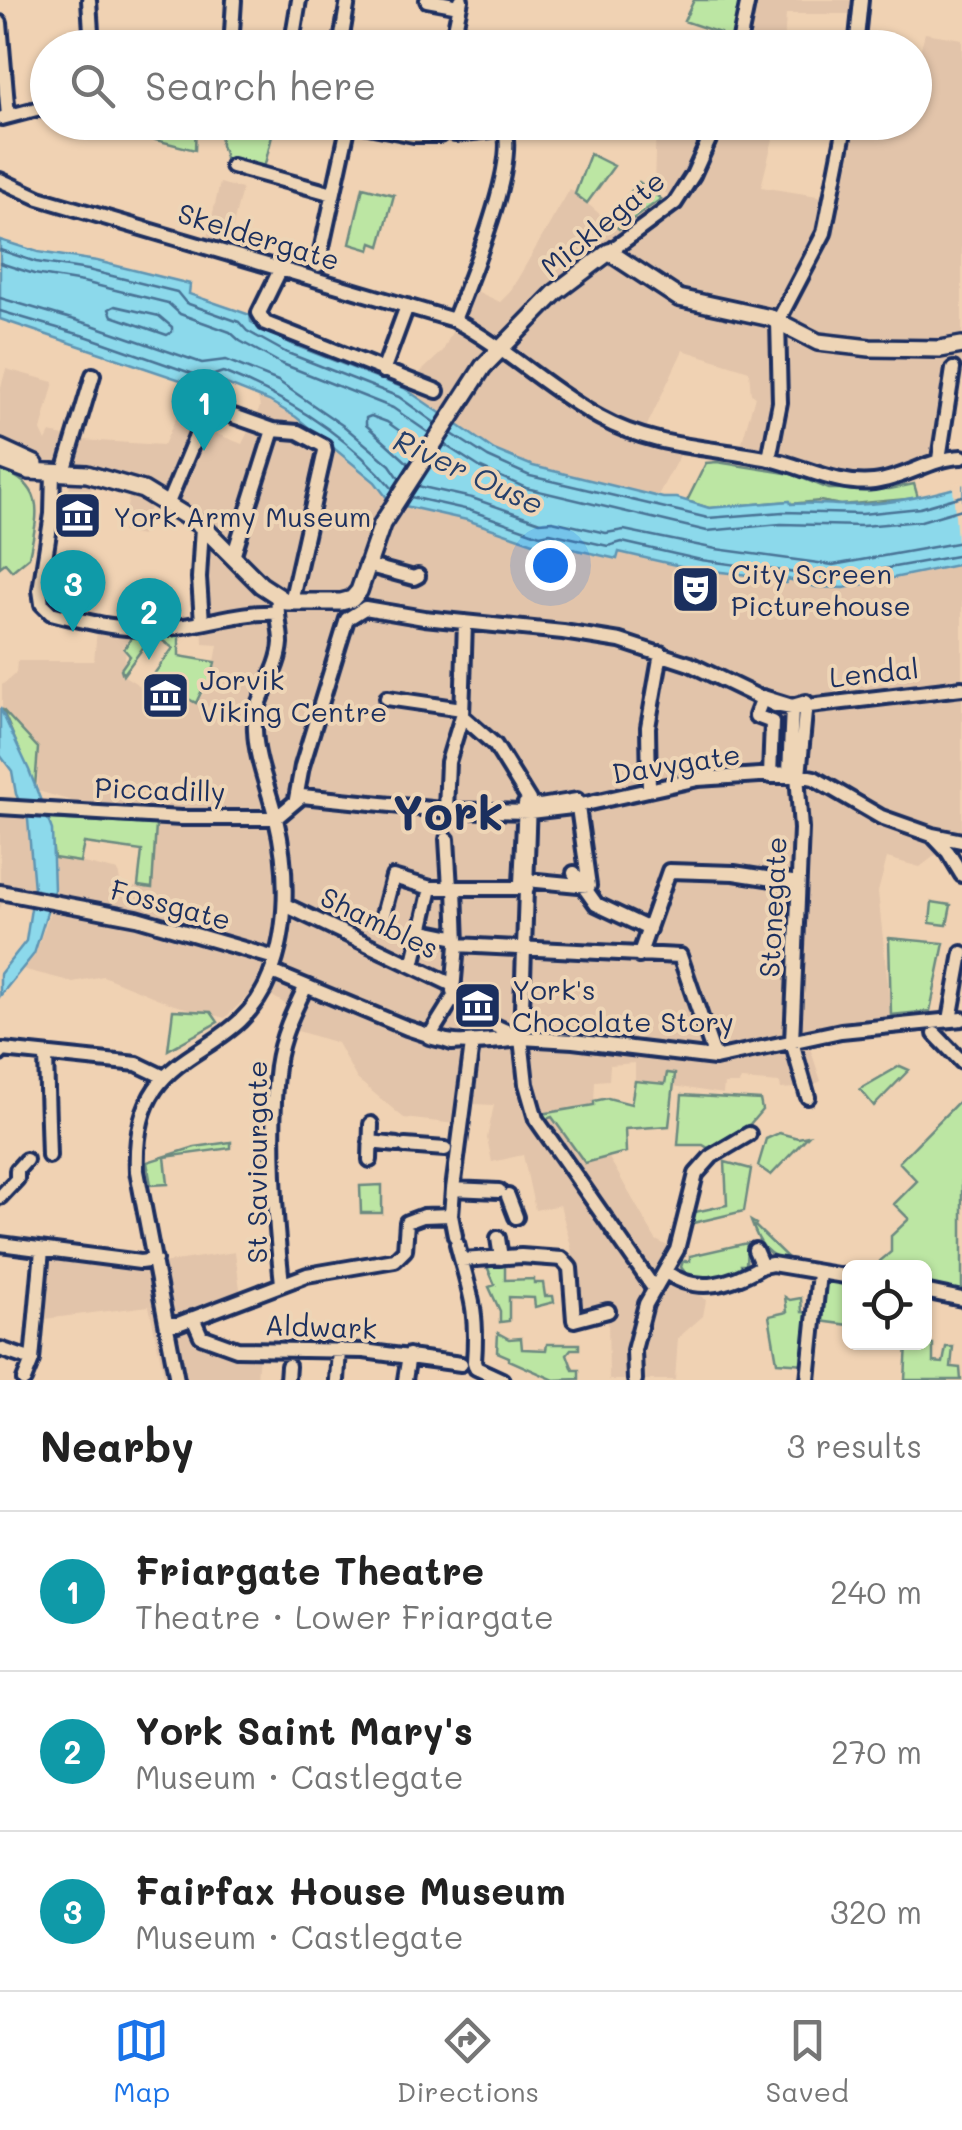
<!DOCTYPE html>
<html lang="en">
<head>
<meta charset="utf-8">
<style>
	:root { --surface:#fff; --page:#f6f6f6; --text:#222; --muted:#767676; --line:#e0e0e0; --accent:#1a73e8 }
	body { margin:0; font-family:Mali,sans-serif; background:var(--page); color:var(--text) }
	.controls { position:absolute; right:30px; bottom:30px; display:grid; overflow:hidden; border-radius:15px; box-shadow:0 2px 8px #0004 }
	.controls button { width:90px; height:90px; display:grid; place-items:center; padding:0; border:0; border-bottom:2px solid var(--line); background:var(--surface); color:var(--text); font:50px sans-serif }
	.you { position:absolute; left:550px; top:565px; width:35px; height:35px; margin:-25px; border:8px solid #fff; border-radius:50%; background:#1a73e8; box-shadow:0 0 0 15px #1a73e833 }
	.badge { display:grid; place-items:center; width:65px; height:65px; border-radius:50%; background:var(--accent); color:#fff; font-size:32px; font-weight:700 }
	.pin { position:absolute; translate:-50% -82px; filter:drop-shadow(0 2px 5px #0008) }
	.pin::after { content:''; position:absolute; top:52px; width:35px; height:30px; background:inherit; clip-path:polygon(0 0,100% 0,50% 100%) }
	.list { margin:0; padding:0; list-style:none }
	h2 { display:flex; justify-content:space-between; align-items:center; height:130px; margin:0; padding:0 40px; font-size:42px }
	h2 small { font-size:32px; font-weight:400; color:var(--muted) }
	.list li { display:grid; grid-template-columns:65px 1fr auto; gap:30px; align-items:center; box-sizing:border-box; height:160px; padding:0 40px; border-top:2px solid var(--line) }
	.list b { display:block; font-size:38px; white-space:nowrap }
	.list p { margin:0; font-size:32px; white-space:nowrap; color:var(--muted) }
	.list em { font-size:32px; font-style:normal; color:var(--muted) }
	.icon { flex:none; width:55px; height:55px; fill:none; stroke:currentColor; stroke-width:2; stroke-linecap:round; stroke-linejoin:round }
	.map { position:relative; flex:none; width:962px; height:1380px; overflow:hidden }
	.search { position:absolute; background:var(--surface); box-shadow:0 2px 8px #0004; left:30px; right:30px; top:30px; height:110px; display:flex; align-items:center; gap:25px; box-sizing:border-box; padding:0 35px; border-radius:55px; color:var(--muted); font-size:38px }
	.sheet { height:610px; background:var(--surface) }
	nav { display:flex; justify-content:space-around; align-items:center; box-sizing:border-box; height:140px; border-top:2px solid var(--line); background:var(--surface); font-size:28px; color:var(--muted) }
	nav a { display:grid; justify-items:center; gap:5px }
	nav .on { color:var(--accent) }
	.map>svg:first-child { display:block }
	.built { fill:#e2c4aa }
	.green { fill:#bce6a3; stroke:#6c8a80; stroke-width:2.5 }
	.water { fill:#8cd9eb; stroke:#5f95b3; stroke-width:2.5 }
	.pier { fill:#f0d2b3 }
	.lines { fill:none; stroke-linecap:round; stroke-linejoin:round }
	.shore { stroke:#487396; stroke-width:2.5 }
	.minor-casing { stroke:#1b2f5e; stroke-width:20 }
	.major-casing { stroke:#1b2f5e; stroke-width:22 }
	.minor { stroke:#eed5b6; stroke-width:12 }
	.major { stroke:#eed5b6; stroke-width:15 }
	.labels { text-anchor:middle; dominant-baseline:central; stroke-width:8; stroke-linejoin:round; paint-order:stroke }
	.street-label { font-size:28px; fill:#1b2f5e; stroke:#eed5b6 }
	.poi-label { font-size:28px; fill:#1b2f5e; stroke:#eed5b6; text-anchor:start }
	.water-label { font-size:30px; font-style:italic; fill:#26406c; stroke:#eed5b6 }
	.town-label { font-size:48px; font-weight:bold; fill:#1b2f5e; stroke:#eed5b6 }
</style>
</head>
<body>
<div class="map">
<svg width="962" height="1380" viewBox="0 0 962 1380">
	<rect width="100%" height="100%" fill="#f0d2b3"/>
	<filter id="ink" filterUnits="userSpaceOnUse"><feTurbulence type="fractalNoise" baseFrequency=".01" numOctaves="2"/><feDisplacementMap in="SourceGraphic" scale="20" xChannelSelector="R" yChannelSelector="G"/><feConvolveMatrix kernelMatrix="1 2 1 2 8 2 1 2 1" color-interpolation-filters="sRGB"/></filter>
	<g filter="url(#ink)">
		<path class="built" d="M740,0H855V14H786L784,47L731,48Z
			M925,33L962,39V360L939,459L866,478L740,449L755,396L751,394L749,371L683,350L645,430L688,440L657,497L533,466L494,450L404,388L443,351L472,289L500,302L510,292L570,189L621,232L671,197L654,184L656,123H777L761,187L830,198L841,123L914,122L915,70Z
			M220,183L242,189L228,245L222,237L215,235L213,240L207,238Z
			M6,369L54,382L41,430L46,441L50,433L81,440L164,445L182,404L201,410L169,488L151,504L141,536L122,532L129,496L93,483L86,512L65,509L71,478L32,452L0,438V390Z
			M258,397L295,417L375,482L380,490L405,506L467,520L544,546L546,543L616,559L619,552L694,569L768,577L786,583L787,579L831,588L958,564L962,583V835L920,867L887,858L878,892L892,1023L807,1039L821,1081L809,1087L781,1089L780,1083L741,1080L739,1084H724L723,1094L643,1081L640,1083L635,1081V1063L610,1065L609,1080L595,1081L594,1105L569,1107L585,1163L608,1156L656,1240L672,1248L663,1269L706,1300L703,1316L678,1338L675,1380H609L608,1315L577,1311L571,1246L560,1205L535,1210L523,1155L492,1162L487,1138L494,1105L472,1104L456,1124L404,1118L357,1079L337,1043L291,1029L287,1005L269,994L249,995L225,1018L174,1005L103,976L73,982L22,969L35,955L51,909L55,859L62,858L118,871L121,886L152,888L156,826L38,791V748L2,709V685L16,673L17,661H94L97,630L118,632L123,599L172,601L173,628L128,631L123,675L179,711L187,699L197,702L211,684L218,645L203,644L198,530L175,498L202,428L242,444L260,407Z
			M0,797L28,820L34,889H5L0,910Z
			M235,1252L241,1296L201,1309L203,1333L259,1353L257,1380H165L149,1306L36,1320L39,1253L148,1265Z"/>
		<path class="green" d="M694,0H740L731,47H717L720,33L684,21Z
			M144,123H196L195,150L144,137Z
			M220,123H279L274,128L264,168L226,161L221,145Z
			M590,154L614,166L587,203L575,194Z
			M639,182L661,199L619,229L608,219Z
			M363,187L394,195L380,246L372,243L370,250L350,244Z
			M717,462L792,474L829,489H890L914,484L918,498L841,505L820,501L790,504L789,501L709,508L687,501L706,463Z
			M0,470C49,486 37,517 29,557L12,571L5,563L0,567Z
			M153,634L123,675L121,669L130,656L124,649L133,635H179V656L215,662L211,684H205L196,703L185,697L187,690L182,688L179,693L161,683L149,681L173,648Z
			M2,709L38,748L35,787Z
			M49,819L156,825L152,888L138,886L142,851L84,843L80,862L54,858Z
			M932,902L951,905L947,925L930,923Z
			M889,938L944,943L930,1011L891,1015Z
			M173,1010L211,1012L218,1022L168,1050Z
			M900,1066L909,1070L874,1106L860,1089Z
			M667,1073L675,1074L669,1126L625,1129L626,1152L585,1163L552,1117L543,1120L541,1114L594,1105V1101L608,1098L631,1104L635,1081L665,1084Z
			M682,1095L760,1100L762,1110L750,1124L708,1148L703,1145H678Z
			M962,1098V1293L925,1284L924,1268H880V1261L891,1252V1236L909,1219L894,1204L917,1181L899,1162Z
			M779,1133L798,1138L808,1136L771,1175L758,1166L766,1139Z
			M231,1142V1148L165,1157L168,1184L151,1185L147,1162L195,1147Z
			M725,1162L751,1169L744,1211L693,1223L695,1212L727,1205Z
			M382,1185V1213H361L360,1186Z
			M751,1221L756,1224L755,1226L791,1261C766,1257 759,1244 751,1221Z
			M747,1243L746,1265H741L742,1270C723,1276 694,1289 681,1267L683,1261H690V1256Z
			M486,1264H505V1280L534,1279V1283H543L545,1296H553L554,1302L535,1307L534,1298L509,1297V1321L500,1322V1311L489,1287L495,1285Z
			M823,1279L849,1283V1325L819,1321Z
			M785,1297L790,1300L801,1298L802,1312L814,1313L806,1364L777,1362L769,1316L787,1312Z
			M498,1333L509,1339L521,1338L522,1349L546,1350L547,1344H579V1349H571L567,1354L573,1370H579V1379L554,1380L509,1360V1357L497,1352Z
			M907,1343L933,1344V1362L943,1363L946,1347H953L951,1367L960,1368L961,1380H905Z"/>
		<path class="water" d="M0,240L38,252L97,261L190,284L189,294L250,315L251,322L289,343L404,388L494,450L533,466L663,498H677L709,508L790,501L791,504C810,502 827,505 845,505C886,505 924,497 962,486V564L844,588L816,587L788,579L786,583L768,580L767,577L693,569L619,552L617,559L546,543L545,547L467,520L405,506L387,498L375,482L296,417L269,401L219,381L213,391L0,319Z
			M0,708L29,770L52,830L54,890L34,954L0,996V974L26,941L34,889L28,820L16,794L12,771L0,755Z"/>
		<path class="pier" d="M443,410L460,421L405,506L387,498Z
			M962,481V569H959L953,488L954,483Z"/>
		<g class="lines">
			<path class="shore" d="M0,250L36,262L88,270L177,292L186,303L239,322L247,331L285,352L399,397L435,423
				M0,263L34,274L83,282L168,303L180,314L230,332L240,341L280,363L393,408L429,433
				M0,298L92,325L202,363L226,360L278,381L345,427L390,465L399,478
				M115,306L159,316L172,327V332L167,335L112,316L109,309Z
				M0,311L88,337L205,378L223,372C288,398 347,435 393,489
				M452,434L488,457L530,476L708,518L783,512L862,514L920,508L962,496
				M445,445L481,468L526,488L707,531L781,524L862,526L921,521L962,509
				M409,464L366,425V418L371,416L387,422L421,446
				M418,486L472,498L540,522L552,521L606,533L624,530L716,549L833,565L962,542
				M411,497L469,510L540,535L550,533L608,546L622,542L701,560L832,578L962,555"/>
			<defs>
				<path id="minor" d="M89,0L92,48
					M427,0L459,6
					M0,23L8,116
					M231,48L234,0
					M291,48L299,0
					M340,48L348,0
					M451,48L461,0
					M738,48L748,0
					M856,48L861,0
					M2,118L48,106
					M348,122L414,135H440
					M455,134L491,130L507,122
					M232,166L333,194
					M0,180L39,198L454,320C506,348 549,390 600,418C654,448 712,447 770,459C805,467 838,486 874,482C906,478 931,458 962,457
					M609,252L675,203L693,175L717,122
					M318,265L349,123
					M281,268L259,313L265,323L437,391
					M454,320C468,284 524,152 501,122
					M383,371L407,306
					M769,459L780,402L778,321L824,233L846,122
					M939,459L953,369
					M53,471L52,514L40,590L42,604L51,613C90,623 128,632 168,628C204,625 240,611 277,613
					M64,472L93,375
					M168,503L208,407L273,430L298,432L324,446L325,451L291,602
					M202,526L199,578L202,622
					M233,557L273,430
					M366,565L414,578L418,576
					M365,608L424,618L563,632L620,641L690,664L775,705L792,708L962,688
					M763,697L792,706L806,702L799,776H770L772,722L756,716Z
					M387,698L462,709
					M462,716L495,745L529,800L521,1038L526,1084L536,1119L653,1287
					M789,773L792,708
					M797,774L801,829L792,1042L808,1097
					M649,789L648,727L661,653
					M296,799L302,766L347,619L365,608
					M577,800L589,886L527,880L521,883L525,804L540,806Z
					M0,807L181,818H276
					M446,810L448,762L462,716L465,622
					M276,818L302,796L441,810L530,812L572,807L698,779L789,773L814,778L881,817L932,835L962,841
					M933,836L948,852L962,875
					M447,839L450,888
					M574,873L596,904L649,929
					M0,892L137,918L275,958
					M285,905L453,985
					M383,915L393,877L431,888H527
					M423,931L457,938
					M457,945L680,956L715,1058
					M639,956L669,871L734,873L798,883
					M413,966L431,888
					M272,972L407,1028L452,1043L521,1038L573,1041L715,1058L841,1031L962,1019
					M453,991L457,945L455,888
					M455,995C468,1015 497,1028 519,1036V1039C487,1043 460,1046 429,1037Z
					M950,1020L962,953
					M935,1034L962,1062
					M0,1054L3,1050L137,1064L162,1076
					M46,1056L49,1156
					M370,1142L397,1145
					M405,1146L445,1149
					M370,1160L371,1124
					M453,1189L499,1191
					M508,1196L516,1217
					M0,1197L17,1179V1170L26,1160
					M455,1236L451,1215L453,1189L472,1044
					M498,1238L501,1258
					M0,1244L140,1262L155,1260
					M457,1244C470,1294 478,1308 474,1362L476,1368L502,1380
					M755,1250L762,1266
					M462,1260L521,1256L562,1259L570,1268L574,1320L608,1311
					M762,1266L772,1264L850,1277
					M666,1272C697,1295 731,1284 762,1266
					M282,1283C275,1220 269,1128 277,1066C281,1037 293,1012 306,986
					M924,1291L962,1299
					M193,1318L201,1336L237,1349L364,1351L461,1364
					M168,1324H178L307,1275L395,1260L405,1250L407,1222L423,1216L451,1215
					M0,1349L32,1360
					M24,1380L32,1360L42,1250
					M177,1380L137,1171C131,1037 234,1069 270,976C289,928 288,868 276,819C269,789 256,760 255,730C253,700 279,674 281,643C281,629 276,614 278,598
					M287,1380L288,1366
					M337,1380L339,1350
					M405,1380L409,1355
					M635,1380L634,1350L646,1304L677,1250L696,1174L712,1156L749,1134
					M808,1380L819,1273"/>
				<path id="major" d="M0,448L35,464
					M0,460L29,471L87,474L143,490L202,526L261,585L287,602H341L352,599L359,591L382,524L483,367L556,292L609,252L679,298L771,318L818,342L870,348L940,349L962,345"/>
			</defs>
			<use href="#minor" class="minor-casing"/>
			<use href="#major" class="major-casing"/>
			<use href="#minor" class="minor"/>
			<use href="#major" class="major"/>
		</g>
	</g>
	<defs>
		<symbol id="museum-square" viewBox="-11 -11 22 22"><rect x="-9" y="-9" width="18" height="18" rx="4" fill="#1b2f5e" stroke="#eed5b6"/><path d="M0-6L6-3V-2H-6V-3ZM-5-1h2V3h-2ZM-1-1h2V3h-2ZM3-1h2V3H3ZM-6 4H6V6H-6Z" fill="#fff"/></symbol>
		<symbol id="theatre-square" viewBox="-11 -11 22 22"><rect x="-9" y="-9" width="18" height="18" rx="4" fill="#1b2f5e" stroke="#eed5b6"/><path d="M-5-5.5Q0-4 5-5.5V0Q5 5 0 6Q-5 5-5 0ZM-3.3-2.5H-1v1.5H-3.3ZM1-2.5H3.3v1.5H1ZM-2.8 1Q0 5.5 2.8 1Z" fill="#fff"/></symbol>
	</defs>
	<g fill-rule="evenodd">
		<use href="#museum-square" x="50" y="488" width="55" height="55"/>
		<use href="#theatre-square" x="668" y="562" width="55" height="55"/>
		<use href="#museum-square" x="138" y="668" width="55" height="55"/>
		<use href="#museum-square" x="450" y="978" width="55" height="55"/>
	</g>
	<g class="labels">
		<g class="street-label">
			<text transform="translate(602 223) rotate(-39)">Micklegate</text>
			<text transform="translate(259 236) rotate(17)">Skeldergate</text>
			<text transform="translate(874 672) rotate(-6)">Lendal</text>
			<text transform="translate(676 763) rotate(-9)">Davygate</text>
			<text transform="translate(160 789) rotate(2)">Piccadilly</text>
			<text transform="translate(171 904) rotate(15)">Fossgate</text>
			<text transform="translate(772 907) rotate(-87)">Stonegate</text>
			<text transform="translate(380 922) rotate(26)">Shambles</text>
			<text transform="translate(256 1162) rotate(-90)">St Saviourgate</text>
			<text transform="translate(321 1326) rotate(2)">Aldwark</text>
		</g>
		<g class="poi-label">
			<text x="113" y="516">York Army Museum</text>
			<text x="731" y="573">City Screen<tspan x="731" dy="32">Picturehouse</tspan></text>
			<text x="200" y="679">Jorvik<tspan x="200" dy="32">Viking Centre</tspan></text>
			<text x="512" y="989">York's<tspan x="512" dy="32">Chocolate Story</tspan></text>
		</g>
		<g class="water-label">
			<text transform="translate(469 471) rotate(25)">River Ouse</text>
		</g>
		<g class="town-label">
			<text x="448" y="811">York</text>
		</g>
	</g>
</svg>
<div class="controls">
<button><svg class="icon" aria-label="locate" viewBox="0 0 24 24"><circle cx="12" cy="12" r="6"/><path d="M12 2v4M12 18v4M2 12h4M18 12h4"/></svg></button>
</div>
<div class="you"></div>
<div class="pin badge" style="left:204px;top:451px;background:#0f9aa8">1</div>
<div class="pin badge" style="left:149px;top:660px;background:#0f9aa8">2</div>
<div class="pin badge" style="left:73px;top:632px;background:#0f9aa8">3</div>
<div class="search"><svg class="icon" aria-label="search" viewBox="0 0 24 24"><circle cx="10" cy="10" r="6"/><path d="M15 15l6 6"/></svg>Search here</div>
</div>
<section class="sheet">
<h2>Nearby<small>3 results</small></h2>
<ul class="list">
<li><span class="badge" style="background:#0f9aa8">1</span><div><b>Friargate Theatre</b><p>Theatre · Lower Friargate</p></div><em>240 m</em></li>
<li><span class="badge" style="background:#0f9aa8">2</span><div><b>York Saint Mary's</b><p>Museum · Castlegate</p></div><em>270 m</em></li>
<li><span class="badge" style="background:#0f9aa8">3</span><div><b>Fairfax House Museum</b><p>Museum · Castlegate</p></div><em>320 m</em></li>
</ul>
</section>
<nav>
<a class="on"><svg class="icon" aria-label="map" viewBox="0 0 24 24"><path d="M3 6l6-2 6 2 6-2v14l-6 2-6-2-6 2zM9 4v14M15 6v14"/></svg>Map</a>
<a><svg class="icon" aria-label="directions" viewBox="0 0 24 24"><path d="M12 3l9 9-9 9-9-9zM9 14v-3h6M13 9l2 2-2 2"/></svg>Directions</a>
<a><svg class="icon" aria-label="saved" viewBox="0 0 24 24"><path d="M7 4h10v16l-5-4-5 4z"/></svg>Saved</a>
</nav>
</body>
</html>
